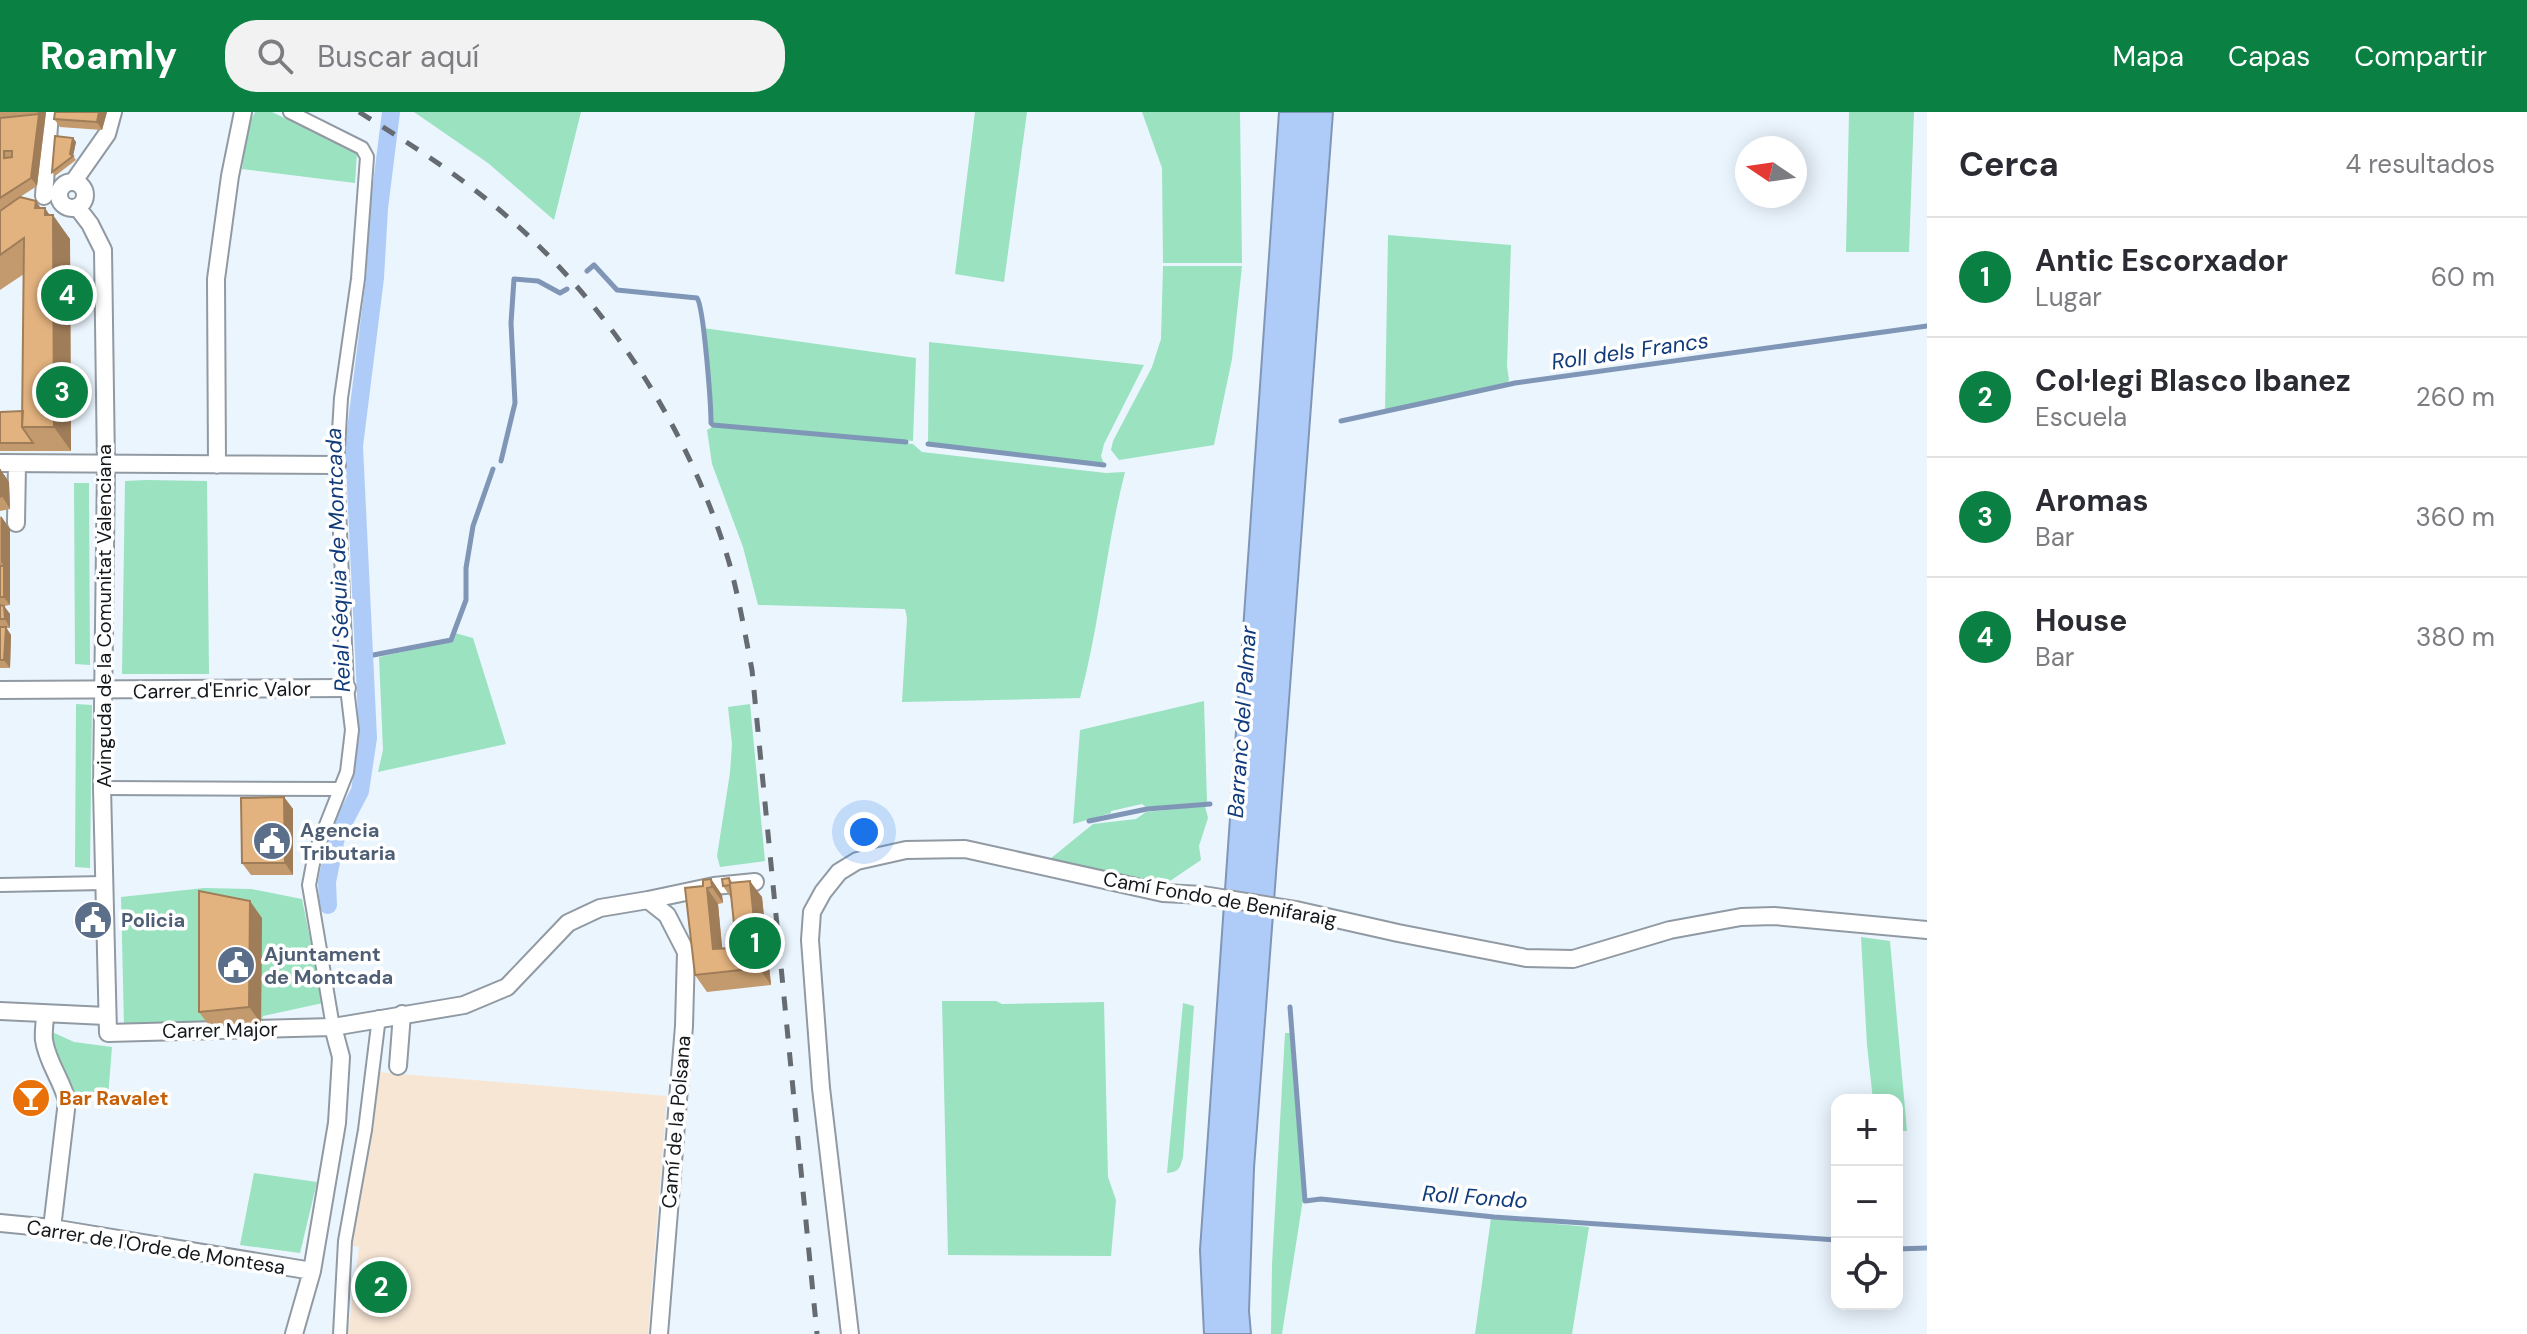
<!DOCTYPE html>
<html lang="es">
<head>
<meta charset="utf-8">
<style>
	:root { --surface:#fff; --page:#f2f2f3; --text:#2b2b33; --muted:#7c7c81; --line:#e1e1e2; --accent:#0b8043 }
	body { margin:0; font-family:"DM Sans",sans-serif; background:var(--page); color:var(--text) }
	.controls { position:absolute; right:24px; bottom:24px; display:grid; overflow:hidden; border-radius:16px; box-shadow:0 4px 20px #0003 }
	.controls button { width:72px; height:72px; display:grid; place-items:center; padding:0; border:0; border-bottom:2px solid var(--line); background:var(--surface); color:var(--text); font:40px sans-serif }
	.compass { position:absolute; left:1735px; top:24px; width:72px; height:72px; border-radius:50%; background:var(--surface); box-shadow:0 4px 20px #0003; rotate:283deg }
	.you { position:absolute; left:864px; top:720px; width:28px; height:28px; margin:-20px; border:6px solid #fff; border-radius:50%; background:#1a73e8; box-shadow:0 0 0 12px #1a73e833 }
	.badge { display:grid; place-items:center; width:52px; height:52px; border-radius:50%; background:var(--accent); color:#fff; font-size:26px; font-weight:700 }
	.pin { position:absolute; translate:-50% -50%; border:4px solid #fff; box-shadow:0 2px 8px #0006 }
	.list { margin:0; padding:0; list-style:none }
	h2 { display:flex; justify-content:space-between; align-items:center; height:104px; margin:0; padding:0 32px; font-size:34px }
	h2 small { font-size:26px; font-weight:400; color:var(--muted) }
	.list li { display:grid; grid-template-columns:52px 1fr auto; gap:24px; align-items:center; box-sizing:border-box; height:120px; padding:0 32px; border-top:2px solid var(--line) }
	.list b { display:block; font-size:30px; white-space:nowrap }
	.list p { margin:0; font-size:26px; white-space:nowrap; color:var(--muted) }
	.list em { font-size:26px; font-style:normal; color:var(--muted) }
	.icon { flex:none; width:44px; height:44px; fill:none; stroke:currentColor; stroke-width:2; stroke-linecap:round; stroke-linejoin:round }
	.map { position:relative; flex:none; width:1927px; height:1222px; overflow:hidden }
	header { display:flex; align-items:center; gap:48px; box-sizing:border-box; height:112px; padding:0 40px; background:var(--accent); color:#fff }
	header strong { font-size:38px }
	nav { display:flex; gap:44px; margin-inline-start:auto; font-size:28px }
	.search { width:560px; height:72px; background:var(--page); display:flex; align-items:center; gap:20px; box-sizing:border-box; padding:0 28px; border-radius:32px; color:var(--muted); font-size:30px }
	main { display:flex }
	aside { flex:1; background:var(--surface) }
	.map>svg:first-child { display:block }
	.education { fill:#f8e6d5 }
	.green { fill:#9ae2c0 }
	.water { fill:#afccf9; stroke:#8096b6; stroke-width:2 }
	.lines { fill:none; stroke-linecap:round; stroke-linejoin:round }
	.stream { stroke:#8096b6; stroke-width:5 }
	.canal { stroke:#afccf9; stroke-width:18 }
	.pedestrian-casing { stroke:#919aa2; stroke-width:16 }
	.minor-casing { stroke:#919aa2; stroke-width:20 }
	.pedestrian { stroke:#fff; stroke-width:12 }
	.minor { stroke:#fff; stroke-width:16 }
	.rail { stroke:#656b70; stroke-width:5; stroke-dasharray:14 14; stroke-linecap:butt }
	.wall { fill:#c39a6d }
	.shaded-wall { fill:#9f7d59 }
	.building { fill:#e3b37f; stroke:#9f7d59; stroke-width:2; fill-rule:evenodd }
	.labels { text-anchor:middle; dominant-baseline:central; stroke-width:7; stroke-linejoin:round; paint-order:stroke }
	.street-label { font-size:20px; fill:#14181b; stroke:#fff }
	.service-label { font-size:20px; font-weight:bold; fill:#4e5e75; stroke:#fff; text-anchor:start }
	.food-label { font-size:20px; font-weight:bold; fill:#c56008; stroke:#fff; text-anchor:start }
	.water-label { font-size:22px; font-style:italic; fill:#113b7b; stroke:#fff }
</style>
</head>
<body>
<header>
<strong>Roamly</strong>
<div class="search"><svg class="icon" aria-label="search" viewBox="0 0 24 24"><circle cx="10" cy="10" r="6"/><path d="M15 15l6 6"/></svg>Buscar aquí</div>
<nav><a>Mapa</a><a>Capas</a><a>Compartir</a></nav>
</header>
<main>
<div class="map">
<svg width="1927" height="1222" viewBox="0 0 1927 1222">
	<rect width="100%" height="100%" fill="#ebf5fe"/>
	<path class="education" d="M377,960L667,984L648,1222H348L359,1135L347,1133Z"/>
	<path class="green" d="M255,0H272L357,41L355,71L242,57L248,14Z
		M414,0H581L554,108L488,51Z
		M975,0H1027L1004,170L955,162Z
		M1142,0H1240L1242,151H1163L1162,56Z
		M1849,0H1914L1909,140H1846Z
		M1388,123L1511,133L1507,254L1509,268L1507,271L1385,300Z
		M1163,154H1242L1232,247L1214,333L1119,348L1111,338L1113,329L1152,255L1161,227Z
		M703,216L916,246L913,329L714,312L712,310V283Z
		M929,230L1144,253L1104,332L1101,344L1104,352L928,331Z
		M714,314L913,332L922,340L1106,361L1125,360C1106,434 1100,511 1080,586L902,590L907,506L905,497L758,493L743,435L712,352L707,318Z
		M146,368L207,369L209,562H122L125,369Z
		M74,371H89L90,553L75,552Z
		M455,521L473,526L506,632L378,660L383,638L379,545L452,529Z
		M1204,589L1207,690L1146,695L1142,692L1111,699V701L1073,712L1080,618Z
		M76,592L92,593L90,756L75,755Z
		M750,592L765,749L720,755L717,744L730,661L732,632L728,595Z
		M1205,694L1208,706L1199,734L1201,748L1164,773L1053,750L1050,747L1093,712L1136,707L1146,700Z
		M204,776L251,777L302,787L323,891L263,904L261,911L124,914L121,785Z
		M1861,825L1890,829L1907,1019H1897V988H1873L1867,933Z
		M942,889H996L1002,892L1104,890L1108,1065L1116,1088L1111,1144L948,1143Z
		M1183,891L1194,894L1183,1045C1180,1056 1179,1060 1167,1061Z
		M50,919L74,930L112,935L108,985L72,981L54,941Z
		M1285,921H1290L1303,1087L1282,1222H1271L1272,1152Z
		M254,1061L317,1070L300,1141L240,1133Z
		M1491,1106L1589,1115L1572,1222H1475Z"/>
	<path class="water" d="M1279,0H1333L1254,1056L1249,1199L1251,1222H1204L1200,1138Z"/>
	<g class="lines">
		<path class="stream" d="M587,159L594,153L617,178L697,186C704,195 711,294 711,311L713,313L906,330
			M1341,309L1515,271L1927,214
			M928,332L1104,353
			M501,349L515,291L511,211L514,167L538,169L560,181L567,177
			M363,545L451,528L466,488V456L473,414L493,357
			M1089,709L1147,697L1210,692
			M1290,895L1305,1089L1321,1087L1494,1105L1837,1128
			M1897,1137L1927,1136"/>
		<path class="canal" d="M328,793L327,770L336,725L360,679L368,626L354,334L375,166L379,96L391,0"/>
		<defs>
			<path id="pedestrian" d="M290,0L362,36L367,45L358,167L341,286L337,353L347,576L352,618L347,660L315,741L309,773L333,915
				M102,676L339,677
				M0,773L104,771
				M340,1222L345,1129L365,1018L379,905"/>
			<path id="minor" d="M74,69L107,22L113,0
				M59 83a13 13 0 1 1 26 0a13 13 0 1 1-26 0Z
				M44,84L50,0
				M77,95L90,112L103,138L106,354L102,676L108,921L333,915L464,893L507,875L568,811L600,796L648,788L667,803L686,840L684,914L659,1222
				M0,351L337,353
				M217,353L216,167L230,64L243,0
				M16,411L17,352
				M0,578L347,576
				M648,788L714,774L755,770
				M0,899L106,904
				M45,902C45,910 43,920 44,928C47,950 62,968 67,989L52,1116
				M398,954L402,902
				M0,1111L52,1116L312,1159
				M294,1222L312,1159L337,1011L341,945L333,915
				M850,1222L821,976L810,828L812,800L823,780L839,760L857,749L906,738L965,737L1163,781L1203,783L1296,798L1398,821L1526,846L1573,847L1670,818L1741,805L1774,804L1927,818"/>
		</defs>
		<use href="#pedestrian" class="pedestrian-casing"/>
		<use href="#minor" class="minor-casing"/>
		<use href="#pedestrian" class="pedestrian"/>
		<use href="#minor" class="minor"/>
		<path class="rail" d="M359,0C402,27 445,54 485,86C600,178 687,310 729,450C739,486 745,522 752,558L817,1222"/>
	</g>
	<path class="wall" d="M0,0H46L37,74L0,98Z
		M55,0H107L102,18L60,15L54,7Z
		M73,26L76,30L73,44L76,48L55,64L52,60Z
		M40,96L50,103L70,127L71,339H0V300L23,299L24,162L0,178V99Z
		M0,357L9,370L10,397L0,399Z
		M0,404L10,417V493L4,494L10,502V516H6L11,523L10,556H0Z
		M284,685L293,697V763H251L242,751Z
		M729,766L732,770L762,785L771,873L707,880L695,863L703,774L711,767L722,783L723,791L718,792L722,837L732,836L734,812L731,786L723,774Z
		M262,806L261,911L211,916L199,900Z"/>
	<path class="shaded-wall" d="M37,0H46L37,74L31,66L39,2Z
		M99,0H107L102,18L97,10Z
		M73,26L76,30L73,44L70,42Z
		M36,89L45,102V96L53,108V103L70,127L71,339L54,315L35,96Z
		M0,357L9,370L10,397L2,384Z
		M1,404L10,417V462L1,450Z
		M4,454L10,462V493L4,485Z
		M4,494L10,502V516L5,507Z
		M6,515L11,523L10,556L4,548Z
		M284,685L293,697V763L285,751Z
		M711,767L722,783L723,791L712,775Z
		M750,769L762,785L771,873L759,856Z
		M707,776L718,792L724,854L713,837Z
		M250,789L262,806L261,911L249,895Z"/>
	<path class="building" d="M55,0H99L97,10L54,7Z
		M39,2L31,66L0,86V6ZM4,39H12V45L4,46Z
		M55,24L73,26L70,42L73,44L52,60Z
		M20,85L36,89L35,96H45V103H53L54,315H22L24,126L0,143V99Z
		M23,299L22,315L33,331H0V300Z
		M0,357L2,384L0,385Z
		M0,454H4V485H0Z
		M0,493L4,494L5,507H0Z
		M0,515H6L4,548H0Z
		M284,685L285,751H242L241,686Z
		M729,766L730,771L750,769L759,856L695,863L685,776L703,774V768L711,767L712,775L707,776L713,837L732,836V813L734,812L730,773L723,774L722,767Z
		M199,779L250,789L249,895L199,900Z"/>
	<defs>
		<symbol id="civic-disc" viewBox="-11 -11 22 22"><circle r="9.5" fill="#5c6f8a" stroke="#fff"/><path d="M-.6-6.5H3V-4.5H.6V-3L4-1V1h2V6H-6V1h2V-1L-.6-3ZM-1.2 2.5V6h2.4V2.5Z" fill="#fff"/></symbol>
		<symbol id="bar-disc" viewBox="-11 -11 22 22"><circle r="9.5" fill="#e8710a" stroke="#fff"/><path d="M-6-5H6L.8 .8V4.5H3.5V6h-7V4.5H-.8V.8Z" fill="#fff"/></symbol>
	</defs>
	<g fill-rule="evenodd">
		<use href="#civic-disc" x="250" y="707" width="44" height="44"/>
		<use href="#civic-disc" x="71" y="786" width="44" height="44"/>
		<use href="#civic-disc" x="214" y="831" width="44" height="44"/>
		<use href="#bar-disc" x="9" y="964" width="44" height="44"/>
	</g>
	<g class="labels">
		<g class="street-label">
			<text transform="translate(104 504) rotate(-90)">Avinguda de la Comunitat Valenciana</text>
			<text transform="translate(222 578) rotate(-1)">Carrer d'Enric Valor</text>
			<text transform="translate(1220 787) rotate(10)">Camí Fondo de Benifaraig</text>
			<text transform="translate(220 918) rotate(-1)">Carrer Major</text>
			<text transform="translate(676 1010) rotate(-85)">Camí de la Polsana</text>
			<text transform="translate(156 1135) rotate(9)">Carrer de l'Orde de Montesa</text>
		</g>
		<g class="service-label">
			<text x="300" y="718">Agencia<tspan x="300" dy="23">Tributaria</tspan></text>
			<text x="121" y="808">Policia</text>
			<text x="264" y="842">Ajuntament<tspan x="264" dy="23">de Montcada</tspan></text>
		</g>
		<g class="food-label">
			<text x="59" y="986">Bar Ravalet</text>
		</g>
		<g class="water-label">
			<text transform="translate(1630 239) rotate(-8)">Roll dels Francs</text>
			<text transform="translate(338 448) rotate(-92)">Reial Séquia de Montcada</text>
			<text transform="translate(1242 610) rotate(-86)">Barranc del Palmar</text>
			<text transform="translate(1475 1085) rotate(4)">Roll Fondo</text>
		</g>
	</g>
</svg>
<div class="controls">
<button>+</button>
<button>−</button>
<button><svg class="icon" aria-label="locate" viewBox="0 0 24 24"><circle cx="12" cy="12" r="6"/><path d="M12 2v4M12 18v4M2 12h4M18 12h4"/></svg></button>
</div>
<svg class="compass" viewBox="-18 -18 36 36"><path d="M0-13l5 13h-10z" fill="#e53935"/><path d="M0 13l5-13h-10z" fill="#7c7c81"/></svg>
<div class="you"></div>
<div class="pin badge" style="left:755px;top:831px">1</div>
<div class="pin badge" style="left:381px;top:1175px">2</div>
<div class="pin badge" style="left:62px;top:280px">3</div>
<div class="pin badge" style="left:67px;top:183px">4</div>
</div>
<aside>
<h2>Cerca<small>4 resultados</small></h2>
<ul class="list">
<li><span class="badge">1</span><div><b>Antic Escorxador</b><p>Lugar</p></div><em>60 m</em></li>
<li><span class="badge">2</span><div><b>Col·legi Blasco Ibanez</b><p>Escuela</p></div><em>260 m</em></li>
<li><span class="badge">3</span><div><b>Aromas</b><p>Bar</p></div><em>360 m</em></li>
<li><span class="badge">4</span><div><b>House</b><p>Bar</p></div><em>380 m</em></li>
</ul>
</aside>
</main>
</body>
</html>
